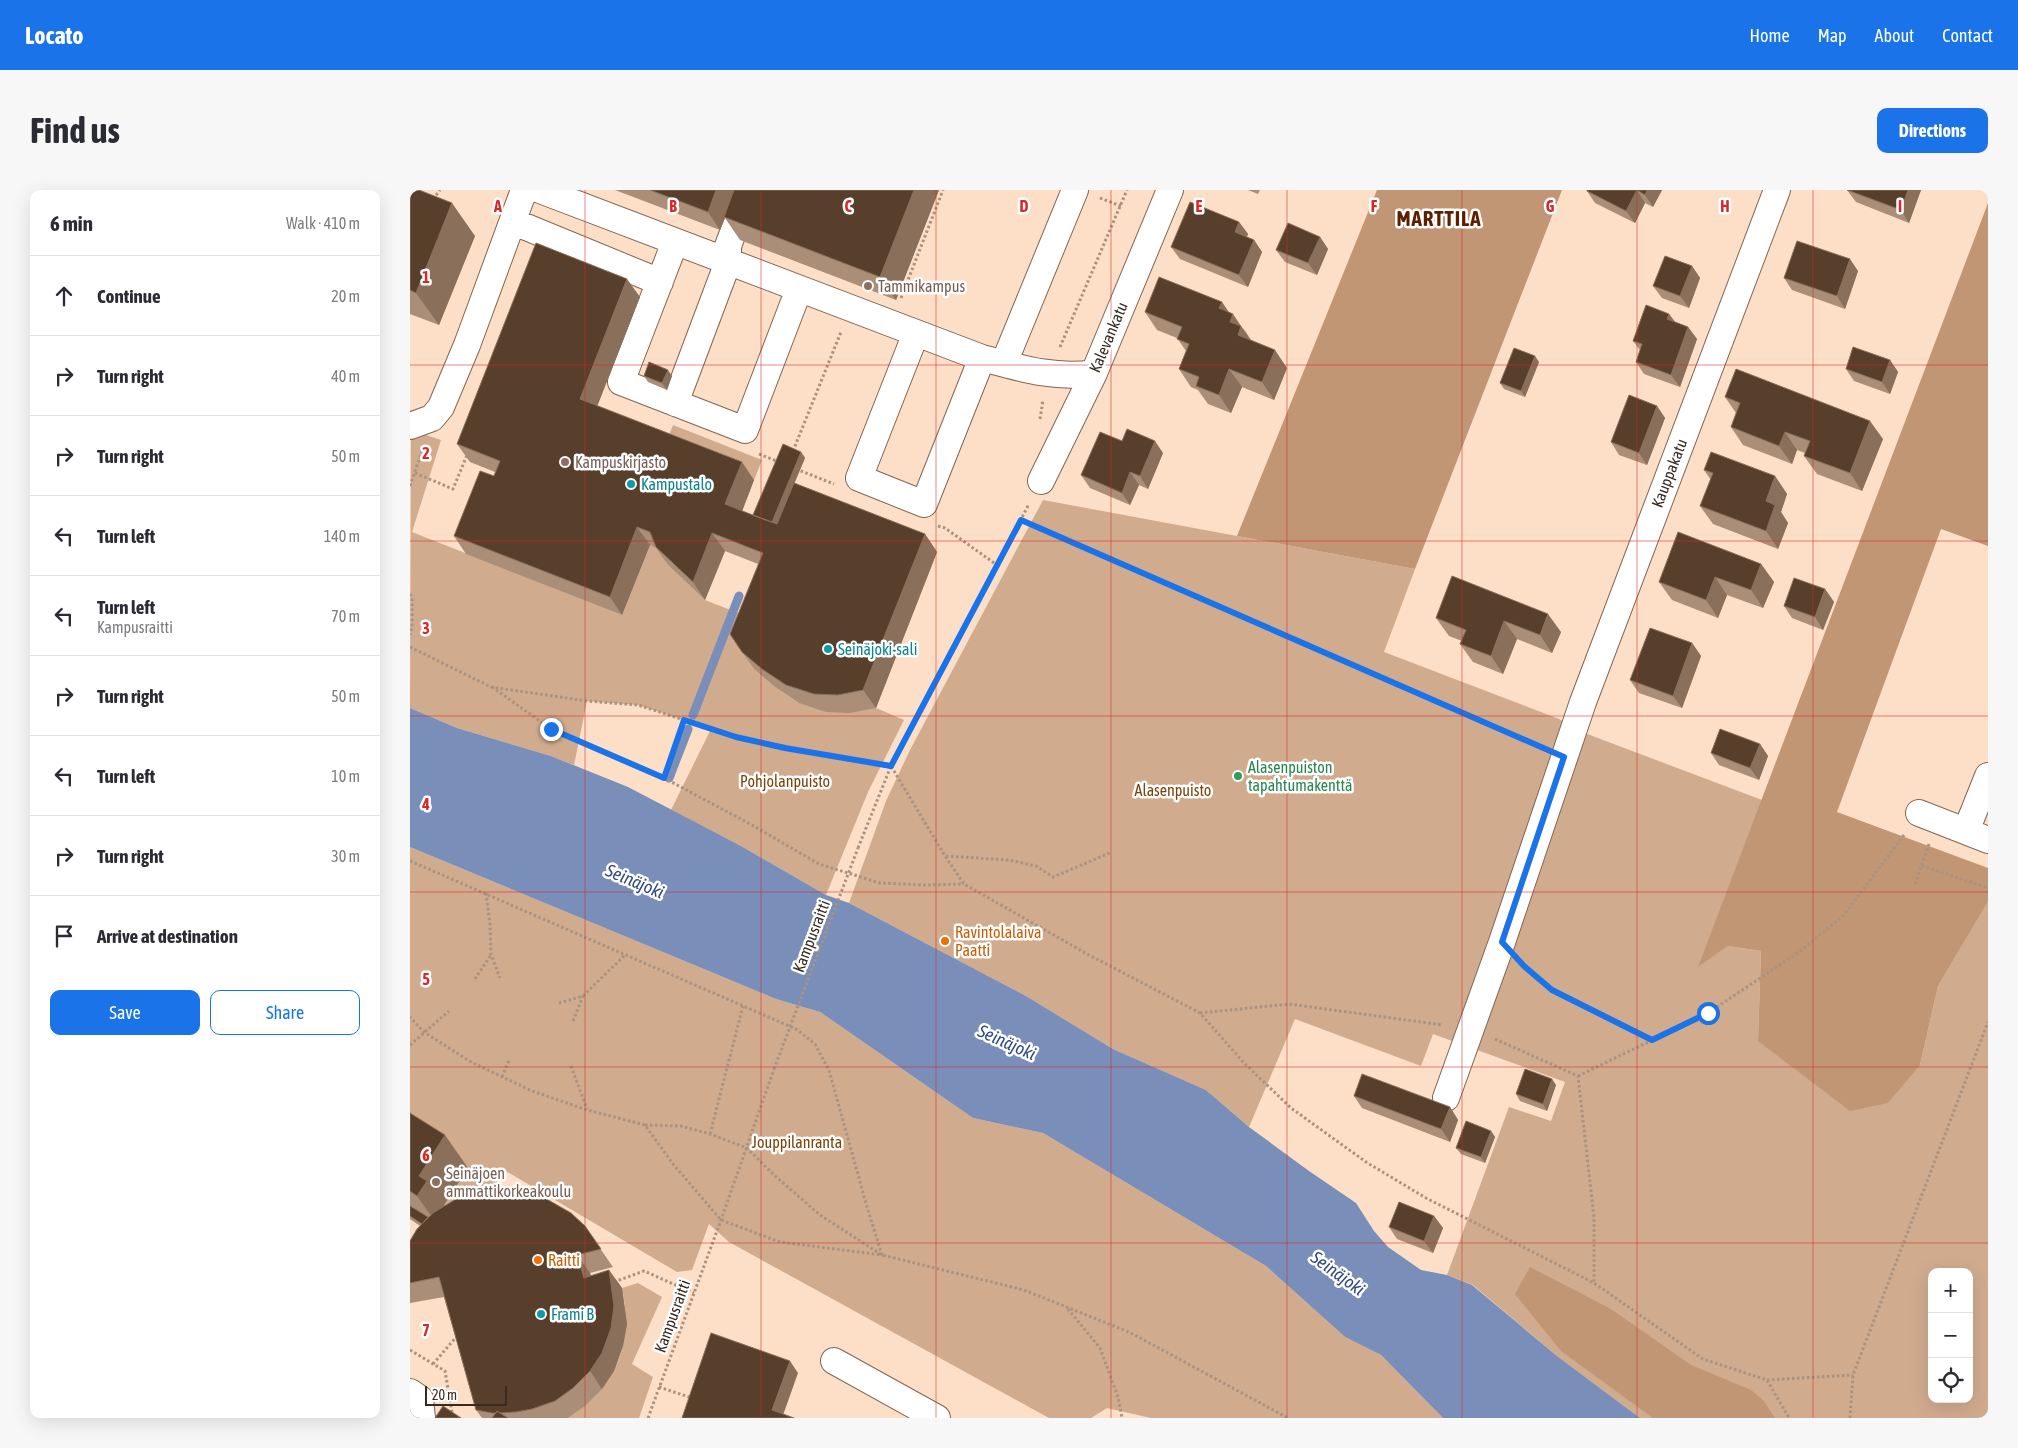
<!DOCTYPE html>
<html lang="en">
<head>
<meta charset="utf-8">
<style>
	:root { --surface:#fff; --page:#f7f7f7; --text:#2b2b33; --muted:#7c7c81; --line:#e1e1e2; --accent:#1a73e8 }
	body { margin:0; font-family:"Asap Condensed",sans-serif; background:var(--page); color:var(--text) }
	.controls { position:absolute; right:15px; bottom:15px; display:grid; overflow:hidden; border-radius:10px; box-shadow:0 5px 20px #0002 }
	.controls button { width:45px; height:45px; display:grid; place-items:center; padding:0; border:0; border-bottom:1px solid var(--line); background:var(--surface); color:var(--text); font:25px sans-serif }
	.scale { position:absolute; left:15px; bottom:12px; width:82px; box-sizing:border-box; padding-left:5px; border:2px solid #362a21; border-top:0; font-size:14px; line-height:18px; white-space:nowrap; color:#362a21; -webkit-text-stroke:4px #fff; paint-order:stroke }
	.stop { position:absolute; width:15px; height:15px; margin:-11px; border:4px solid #1a73e8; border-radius:50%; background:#fff }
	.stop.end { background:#1a73e8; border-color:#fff; box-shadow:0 1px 5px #0008 }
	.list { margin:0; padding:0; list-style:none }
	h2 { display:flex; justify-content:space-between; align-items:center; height:65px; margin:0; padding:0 20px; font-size:21px }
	h2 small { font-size:16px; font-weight:400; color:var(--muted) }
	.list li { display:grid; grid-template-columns:32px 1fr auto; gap:15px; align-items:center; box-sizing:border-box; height:80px; padding:0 20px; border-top:1px solid var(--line) }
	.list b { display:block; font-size:19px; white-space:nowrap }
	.list p { margin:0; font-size:16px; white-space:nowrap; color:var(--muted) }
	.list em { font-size:16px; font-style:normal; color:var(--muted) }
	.actions { display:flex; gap:10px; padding:15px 20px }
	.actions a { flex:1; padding:11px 0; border:1px solid var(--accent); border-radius:10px; text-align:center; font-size:18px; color:var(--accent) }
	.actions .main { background:var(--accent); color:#fff }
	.icon { flex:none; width:28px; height:28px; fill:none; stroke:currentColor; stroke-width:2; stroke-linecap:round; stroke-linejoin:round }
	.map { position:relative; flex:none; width:1578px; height:1228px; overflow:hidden; border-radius:10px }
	header { display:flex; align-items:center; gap:30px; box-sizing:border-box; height:70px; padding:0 25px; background:var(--accent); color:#fff }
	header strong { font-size:24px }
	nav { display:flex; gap:28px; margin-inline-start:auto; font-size:18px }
	.intro { display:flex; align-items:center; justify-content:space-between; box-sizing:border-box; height:120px; padding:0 30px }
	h1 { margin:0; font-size:35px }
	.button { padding:12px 22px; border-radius:10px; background:var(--accent); color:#fff; font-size:18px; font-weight:700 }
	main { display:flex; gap:30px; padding:0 30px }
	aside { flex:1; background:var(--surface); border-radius:10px; box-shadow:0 5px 20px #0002 }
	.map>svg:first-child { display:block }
	.green { fill:#d1ab8e; fill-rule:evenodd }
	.forest { fill:#c19674 }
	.water { fill:#798fba }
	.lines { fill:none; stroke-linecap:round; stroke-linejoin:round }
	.stream { stroke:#798fba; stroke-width:9 }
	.minor-casing { stroke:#816652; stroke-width:28 }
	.path { stroke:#a99280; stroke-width:3; stroke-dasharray:2.5 2.5; stroke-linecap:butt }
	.minor { stroke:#fff; stroke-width:26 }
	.path-bridge { stroke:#a99280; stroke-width:3; stroke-dasharray:2.5 2.5; stroke-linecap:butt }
	.wall { fill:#aa8e78 }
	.shaded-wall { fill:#8a6f5a }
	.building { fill:#583f2b; stroke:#8a6f5a }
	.route { stroke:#1a73e8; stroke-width:6 }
	.grid { fill:none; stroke:#d62828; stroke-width:1; stroke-opacity:0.55 }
	.education-dot { fill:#8d6e63; stroke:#fff; stroke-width:2 }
	.culture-dot { fill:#0f9aa8; stroke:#fff; stroke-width:2 }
	.leisure-dot { fill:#2e9e5b; stroke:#fff; stroke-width:2 }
	.food-dot { fill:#e8710a; stroke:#fff; stroke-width:2 }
	.labels { text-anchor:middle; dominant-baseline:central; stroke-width:5; stroke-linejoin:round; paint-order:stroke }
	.education-label { font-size:16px; fill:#785e54; stroke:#fff; text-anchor:start }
	.street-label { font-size:16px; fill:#362a21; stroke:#fff }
	.culture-label { font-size:16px; fill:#0d838f; stroke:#fff; text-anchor:start }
	.leisure-label { font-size:16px; fill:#27864d; stroke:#fff; text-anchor:start }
	.park-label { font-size:16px; fill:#7b430b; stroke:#fff }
	.food-label { font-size:16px; fill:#c56008; stroke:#fff; text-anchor:start }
	.water-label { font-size:18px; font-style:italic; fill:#304982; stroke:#fff }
	.district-label { font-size:21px; font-weight:bold; letter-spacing:1px; fill:#5d1e00; stroke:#fff }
	.grid-label { font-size:16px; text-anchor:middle; font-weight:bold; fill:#d62828; stroke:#fff; stroke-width:5; stroke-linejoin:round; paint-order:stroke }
</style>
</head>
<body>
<header>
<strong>Locato</strong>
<nav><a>Home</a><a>Map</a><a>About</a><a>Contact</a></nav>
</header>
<div class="intro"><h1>Find us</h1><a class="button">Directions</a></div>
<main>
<aside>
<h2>6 min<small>Walk · 410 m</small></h2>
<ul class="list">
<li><svg class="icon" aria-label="ahead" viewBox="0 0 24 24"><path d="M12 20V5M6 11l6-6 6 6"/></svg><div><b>Continue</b></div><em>20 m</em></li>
<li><svg class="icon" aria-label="right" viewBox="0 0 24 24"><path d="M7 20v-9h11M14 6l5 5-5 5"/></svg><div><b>Turn right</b></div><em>40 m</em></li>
<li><svg class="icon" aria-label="right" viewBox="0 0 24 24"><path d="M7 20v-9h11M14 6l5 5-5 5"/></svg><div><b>Turn right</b></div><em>50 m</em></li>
<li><svg class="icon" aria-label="left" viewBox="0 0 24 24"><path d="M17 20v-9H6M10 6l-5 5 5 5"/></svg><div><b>Turn left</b></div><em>140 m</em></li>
<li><svg class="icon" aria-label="left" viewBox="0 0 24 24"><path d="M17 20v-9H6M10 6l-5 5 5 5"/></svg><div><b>Turn left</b><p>Kampusraitti</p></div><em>70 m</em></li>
<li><svg class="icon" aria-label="right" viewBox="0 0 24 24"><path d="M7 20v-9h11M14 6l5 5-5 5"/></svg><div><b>Turn right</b></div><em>50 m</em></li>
<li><svg class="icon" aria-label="left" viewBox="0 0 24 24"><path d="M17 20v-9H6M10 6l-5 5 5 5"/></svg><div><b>Turn left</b></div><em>10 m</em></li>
<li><svg class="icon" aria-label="right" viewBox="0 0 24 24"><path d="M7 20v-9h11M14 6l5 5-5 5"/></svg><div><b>Turn right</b></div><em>30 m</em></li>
<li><svg class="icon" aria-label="arrive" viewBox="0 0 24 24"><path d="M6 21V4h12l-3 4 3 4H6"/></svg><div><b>Arrive at destination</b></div></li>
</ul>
<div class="actions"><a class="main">Save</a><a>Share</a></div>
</aside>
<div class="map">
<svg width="1578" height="1228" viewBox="0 0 1578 1228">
	<rect width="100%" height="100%" fill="#fddec6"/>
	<path class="green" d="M263,235L352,270L344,290L255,255Z
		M1,240L31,250L2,342L212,425L240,355L253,360L258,375L295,410L346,430L345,480L365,497L389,513L466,518L494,530L458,602L416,705L331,656L261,620L301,539L228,515L177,511L164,575L141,566L47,538L0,518Z
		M633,310L1005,379L974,462L1149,529L1172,542L1352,610L1289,776L1318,756L1351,761L1348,851L1510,875L1528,796L1578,712V1228H1230L1147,1166L1063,1095L1037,1085L1099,917L1141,931L1155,892L1023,844L1011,876L885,829L839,937L796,900L703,859L616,806L439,713L476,611L500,560ZM1522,1082H1559V1209H1522Z
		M0,657L366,809L410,822L563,928L633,943L856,1076L935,1147L971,1165L1033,1228H741L697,1218L681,1228H639L319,1052L299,1034L282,1080L267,1082L94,980L71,1022L32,1019L0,941Z
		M228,1093L252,1107L222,1174L243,1187L229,1228H158C206,1196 224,1155 212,1098Z"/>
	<path class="forest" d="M967,0H1152L1005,379L827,346Z
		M1578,13V356L1531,339L1427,622L1578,678V712L1528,796L1510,875L1478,913L1440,921L1348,851L1351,761L1318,756L1288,777Z
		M1120,1077L1201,1119L1281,1175L1341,1200L1353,1210L1365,1228H1243L1151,1161L1105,1104Z"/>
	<path class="water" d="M0,518L47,538L141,566L218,597L331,656L416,705L439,713L616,806L703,859L796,900L839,937L899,981L946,1013L964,1041L978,1057L1011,1080L1037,1085L1062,1095L1147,1166L1230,1228H1033L971,1165L935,1147L856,1076L633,943L563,928L410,822L366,809L0,657Z"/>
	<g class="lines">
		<path class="stream" d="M283,525L329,406
			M259,588L278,539"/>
		<defs>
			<path id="minor" d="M130,0L572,168C610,178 644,189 684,183
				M104,32L250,92
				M265,52L211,192L335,240L389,99
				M506,143L449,288L514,314L572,168
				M594,173L665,0
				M265,213L318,72V56L339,0
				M0,236L22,228L31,217L57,155L114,0
				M631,291L684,183L760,0
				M1509,623L1578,650
				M1556,641L1578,586
				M1036,908L1092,752L1173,512L1367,0
				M424,1171L527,1228
				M0,1202L10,1209L12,1228"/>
		</defs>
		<use href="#minor" class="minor-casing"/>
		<path class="path" d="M690,8L711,16
			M23,9L30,0
			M491,108L533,0
			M650,157L717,0
			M630,229L633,210
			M383,261L431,142
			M349,264L369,272
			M386,279L424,294
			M5,283L43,299L57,265
			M0,296L12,261
			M611,331L1130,557
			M528,336L535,338L587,375
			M0,404L2,408V436L0,445
			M0,457L81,497L177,511L228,515L326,547L434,569L481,576L535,666L554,694L679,765L790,823L834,873L881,918L956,972L1016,1008L1184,1093L1293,1169L1357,1190L1379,1228
			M82,497L141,539L254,588L342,635L409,674L470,693L516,695L554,694
			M254,588L273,530
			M448,658L481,576L619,314
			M536,666L599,670L626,676L643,687L702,662
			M0,671L386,839L405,854L419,880L457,1017L472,1065L370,1052L311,1030L263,974L235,935L177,920L122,901L61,872L14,842L0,827
			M1512,676L1578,698
			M1505,694L1519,654
			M76,703L80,734L81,764L90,788
			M1113,775L1142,800L1242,850
			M65,789L81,765
			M149,813L173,806L216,764
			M790,823L879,814L1033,835
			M163,831L173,806
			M1085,849L1168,886L1184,1028V1093
			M0,855L39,821
			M161,876L177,919
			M1168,886L1298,823L1389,762L1434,725L1494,645
			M92,887L99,870
			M235,935L271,936L300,944L337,958L364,985L410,1025L472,1065L614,1100L721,1143L878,1228
			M300,944L333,816
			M204,1092L234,1081L284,1103
			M658,1119L690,1158L708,1207L712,1228
			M0,1160L35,1181L43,1228
			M23,1174L48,1145
			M1357,1190L1443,1185
			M249,1197L282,1208
			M238,1228L311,1030L364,879
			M1440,1228L1443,1185L1578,832"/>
		<use href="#minor" class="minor"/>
		<path class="path-bridge" d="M364,879L448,658"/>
	</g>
	<path class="wall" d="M0,0L65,46L29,135L0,124Z
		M205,0H529L486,110L330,50L315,28L310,40Z
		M838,0H850L848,4Z
		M1177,0H1252L1243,17L1235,13L1225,33L1185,13L1177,1Z
		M1437,0H1511L1499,33L1446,12Z
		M829,32L838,44L837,47L844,50L852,62L838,97L770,69L761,57Z
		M910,47L918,59L907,85L875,72L866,60Z
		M1282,76L1290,88L1279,118L1252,108L1243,96Z
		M1448,81L1435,119L1382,100L1374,88Z
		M230,107L187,216L344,290L332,321L343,325L391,262L395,268L384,293L515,344L527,362L466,518L440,523L416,522L389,513L365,497L345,480L332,462L348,374L315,361L295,410L258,375L246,358L240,355L212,425L56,364L44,346L84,286L85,282L60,272L47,254Z
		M812,112L819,123L836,142L841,150L877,178L864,210L832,197L821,223L798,214L788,200L781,197L769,179L776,161L767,148L747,140L735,122Z
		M1259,124L1265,132L1278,137L1287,149L1270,197L1234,184L1226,172L1230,160L1223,151Z
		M1480,170L1488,182L1480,204L1444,191L1436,179Z
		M1129,172L1115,207L1094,199L1090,193Z
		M234,186H262L257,200L238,192Z
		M1315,207L1473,249L1452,301L1407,284L1394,266L1395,263L1387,260L1382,274L1333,255L1321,237L1326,223Z
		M1247,216L1255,228L1237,275L1209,265L1201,252Z
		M712,251L753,263L738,299L729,295L720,315L680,298L671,285Z
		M1294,280L1365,286L1377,304L1371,322L1378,333L1368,359L1303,334L1290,316L1301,290Z
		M1351,374L1364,392L1353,418L1317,405L1308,428L1262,410L1249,392Z
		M1042,386L1151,442L1142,463L1107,449L1093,484L1063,472L1050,454L1052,451L1039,446L1026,428Z
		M1415,399L1424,412L1413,440L1382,428L1374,416Z
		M1282,453L1291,466L1272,518L1229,503L1220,490Z
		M1350,554L1358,566L1349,590L1309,575L1301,563Z
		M1146,895L1137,921L1110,911L1106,904Z
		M944,906L1040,917L1048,930L1040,952L952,918Z
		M0,923L58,978L34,1015L35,1016L187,1054L203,1077L180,1083L181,1086L199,1080L212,1098L217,1134L213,1156L204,1181L192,1199L175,1216L158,1228H72L66,1220L34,1107L0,1113V1051L10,1036L0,1029Z
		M1081,941L1085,947L1075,973L1051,964L1046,958Z
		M1024,1026L1033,1038L1023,1063L987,1049L979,1037Z"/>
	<path class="shaded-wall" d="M306,0H326L314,27L315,28L310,40L298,22Z
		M504,0H529L486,110L470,87Z
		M1227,0L1235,13L1225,33L1216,21Z
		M1237,0H1252L1243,17L1235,5Z
		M1498,0H1511L1499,33L1491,20Z
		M42,13L65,46L29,135L6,103Z
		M829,32L838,44L833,54L825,42Z
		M910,47L918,59L907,85L898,73Z
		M844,50L852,62L838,97L829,85Z
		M1440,69L1448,81L1435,119L1427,106Z
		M1282,76L1290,88L1279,118L1270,106Z
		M217,89L230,107L183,227L170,209Z
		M812,112L822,127L823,124L843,154L840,163L809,118Z
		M1259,124L1268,136L1257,129Z
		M1278,137L1287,149L1270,197L1261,185Z
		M865,160L877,178L864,210L852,192Z
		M1125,166L1129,172L1115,207L1111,201Z
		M1480,170L1488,182L1480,204L1472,192Z
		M819,179L832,197L821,223L809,205Z
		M258,180L262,186L257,200L252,193Z
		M1247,216L1255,228L1237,275L1229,263Z
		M1460,231L1473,249L1452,301L1440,283Z
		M1375,242L1387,260L1382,274L1369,256Z
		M745,251L753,263L738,299L730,286Z
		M391,262L395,268L363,345L358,339Z
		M332,272L344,290L328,332L315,314Z
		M720,282L729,295L720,315L712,303Z
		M1365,286L1377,304L1371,322L1378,333L1368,359L1356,341V311Z
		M227,337L240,355L212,425L200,407Z
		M302,343L315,361L295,410L283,392Z
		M515,344L527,362L466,518L453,500Z
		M1351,374L1364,392L1353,418L1341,400Z
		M1305,387L1317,405L1308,428L1296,410Z
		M1415,399L1424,412L1413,440L1405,427Z
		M1138,424L1151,442L1142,463L1130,445Z
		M1094,431L1107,449L1093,484L1081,466Z
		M1282,453L1291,466L1272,518L1263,506Z
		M1350,554L1358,566L1349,590L1340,578Z
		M1142,889L1146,895L1137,921L1133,914Z
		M1040,917L1048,930L1040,952L1031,939Z
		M1081,941L1085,947L1075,973L1071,967Z
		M35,945L58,978L34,1015L40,1023L29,1037L7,1006L9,986Z
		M1024,1026L1033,1038L1023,1063L1014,1051Z
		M167,1065L180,1083L187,1106L174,1088Z
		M199,1080L212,1098L217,1134L213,1156L204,1181L192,1199L180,1181Z
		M380,1171L388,1183L372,1228L362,1220Z"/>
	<path class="building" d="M0,0H9L42,13L6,103L0,100Z
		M240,0H306L298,22Z
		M324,0H504L470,87L314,27Z
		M1177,0H1237L1235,5L1227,0L1216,21L1177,1Z
		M1437,0H1498L1491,20Z
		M780,12L829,32L825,42L844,50L829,85L761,57Z
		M878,33L910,47L898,73L866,60Z
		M1387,51L1440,69L1427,106L1374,88Z
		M126,53L217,89L170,209L332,272L315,314L350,328L367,334L384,293L515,344L453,500L428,505L404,504L376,495L352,479L332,462L320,444L353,363L302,343L283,392L246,357L240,342L227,337L200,407L44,346L70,281L84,286L90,271L47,254Z
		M1255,66L1282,76L1270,106L1243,96Z
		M749,87L812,112L809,118L823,124L820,132L831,136L828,145L865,160L852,192L819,179L809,205L786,196L789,187L769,179L779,154L767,149L772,137L735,122Z
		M1236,115L1259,124L1257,129L1278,137L1261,185L1226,172L1232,154L1223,151Z
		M1443,157L1480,170L1472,192L1436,179Z
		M1104,158L1125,166L1111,201L1090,193Z
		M239,172L258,180L252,193L234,186Z
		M1326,179L1460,231L1440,283L1394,266L1400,251L1375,242L1369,256L1321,237L1330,213L1315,207Z
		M1219,205L1247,216L1229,263L1201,252Z
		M717,239L745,251L730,286L720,282L712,303L671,285L690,242L712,251Z
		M373,254L391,262L362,332L343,325Z
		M1301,262L1365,286L1356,311L1365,315L1356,341L1290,316L1303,283L1294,280Z
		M1268,342L1351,374L1341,400L1305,387L1296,410L1249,392Z
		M1042,386L1138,424L1130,445L1094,431L1081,466L1050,454L1056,440L1026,428Z
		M1384,388L1415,399L1405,427L1374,416Z
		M1240,438L1282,453L1263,506L1220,490Z
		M1310,539L1350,554L1340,578L1301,563Z
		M1115,879L1142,889L1133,914L1106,904Z
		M952,884L1040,917L1031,939L944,906Z
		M0,923L35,945L9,986L17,991L7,1006L0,1001Z
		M1056,931L1081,941L1071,967L1046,958Z
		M101,999L133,1007L161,1023L175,1036L191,1059L167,1065L174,1088L199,1080L204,1116L201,1138L192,1163L180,1181L163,1198L145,1211L122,1219L106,1222L90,1223L87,1221L86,1223H82L66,1220L29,1087L0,1093V1051L7,1039L23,1023L46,1009L80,1000Z
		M989,1012L1024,1026L1014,1051L979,1037Z
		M0,1016L18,1027L12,1034L0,1026Z
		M301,1143L380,1171L362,1220L384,1228H272Z
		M33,1216L51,1228H25Z
		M87,1221L98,1228H82Z"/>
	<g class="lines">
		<path class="route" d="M141,539L254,588L274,530L326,547L375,558L481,576L611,330L1154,567L1092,752L1114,776L1142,800L1242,850L1298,823"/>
	</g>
	<path class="grid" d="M175,0V1228M351,0V1228M526,0V1228M701,0V1228M877,0V1228M1052,0V1228M1227,0V1228M1403,0V1228M0,175H1578M0,351H1578M0,526H1578M0,702H1578M0,877H1578M0,1053H1578"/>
	<g class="education-dot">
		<circle cx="458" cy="96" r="5"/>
		<circle cx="155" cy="272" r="5"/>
		<circle cx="26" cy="992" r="5"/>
	</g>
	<g class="culture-dot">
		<circle cx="221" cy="294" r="5"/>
		<circle cx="418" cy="459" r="5"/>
		<circle cx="131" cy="1124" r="5"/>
	</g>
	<circle class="leisure-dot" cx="828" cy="586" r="5"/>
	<g class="food-dot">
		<circle cx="535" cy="751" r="5"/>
		<circle cx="128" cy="1070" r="5"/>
	</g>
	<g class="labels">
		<g class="education-label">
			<text x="468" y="96">Tammikampus</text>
			<text x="165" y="272">Kampuskirjasto</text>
			<text x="36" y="983">Seinäjoen<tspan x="36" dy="18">ammattikorkeakoulu</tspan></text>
		</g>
		<g class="street-label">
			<text transform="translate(698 147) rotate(-67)">Kalevankatu</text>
			<text transform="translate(1259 283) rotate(-69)">Kauppakatu</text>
			<text transform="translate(401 746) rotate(-69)">Kampusraitti</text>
			<text transform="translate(262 1126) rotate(-70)">Kampusraitti</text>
		</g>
		<g class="culture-label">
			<text x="231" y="294">Kampustalo</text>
			<text x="428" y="459">Seinäjoki-sali</text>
			<text x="141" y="1124">Frami B</text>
		</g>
		<g class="leisure-label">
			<text x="838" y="577">Alasenpuiston<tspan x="838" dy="18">tapahtumakenttä</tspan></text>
		</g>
		<g class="park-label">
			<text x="375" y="591">Pohjolanpuisto</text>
			<text x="763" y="600">Alasenpuisto</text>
			<text x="387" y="952">Jouppilanranta</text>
		</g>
		<g class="food-label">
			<text x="545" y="742">Ravintolalaiva<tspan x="545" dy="18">Paatti</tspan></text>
			<text x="138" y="1070">Raitti</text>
		</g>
		<g class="water-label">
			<text transform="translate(225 691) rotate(23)">Seinäjoki</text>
			<text transform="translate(597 852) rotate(24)">Seinäjoki</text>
			<text transform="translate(928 1083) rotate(36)">Seinäjoki</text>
		</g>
		<g class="district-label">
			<text x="1029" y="28">MARTTILA</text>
		</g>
	</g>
	<g class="grid-label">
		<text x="88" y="22">A</text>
		<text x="263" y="22">B</text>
		<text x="438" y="22">C</text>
		<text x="614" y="22">D</text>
		<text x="789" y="22">E</text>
		<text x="964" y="22">F</text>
		<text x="1140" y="22">G</text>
		<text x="1315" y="22">H</text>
		<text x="1490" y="22">I</text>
		<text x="16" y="93">1</text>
		<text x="16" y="269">2</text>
		<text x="16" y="444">3</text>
		<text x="16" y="620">4</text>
		<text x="16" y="795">5</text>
		<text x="16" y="971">6</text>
		<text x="16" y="1146">7</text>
	</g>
</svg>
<div class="controls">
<button>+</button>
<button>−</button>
<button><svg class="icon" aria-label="locate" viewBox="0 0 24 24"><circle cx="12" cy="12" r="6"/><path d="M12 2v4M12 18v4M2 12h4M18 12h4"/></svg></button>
</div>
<div class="scale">20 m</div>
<div class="stop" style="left:1298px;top:823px"></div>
<div class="stop end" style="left:141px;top:539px"></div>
</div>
</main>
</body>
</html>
